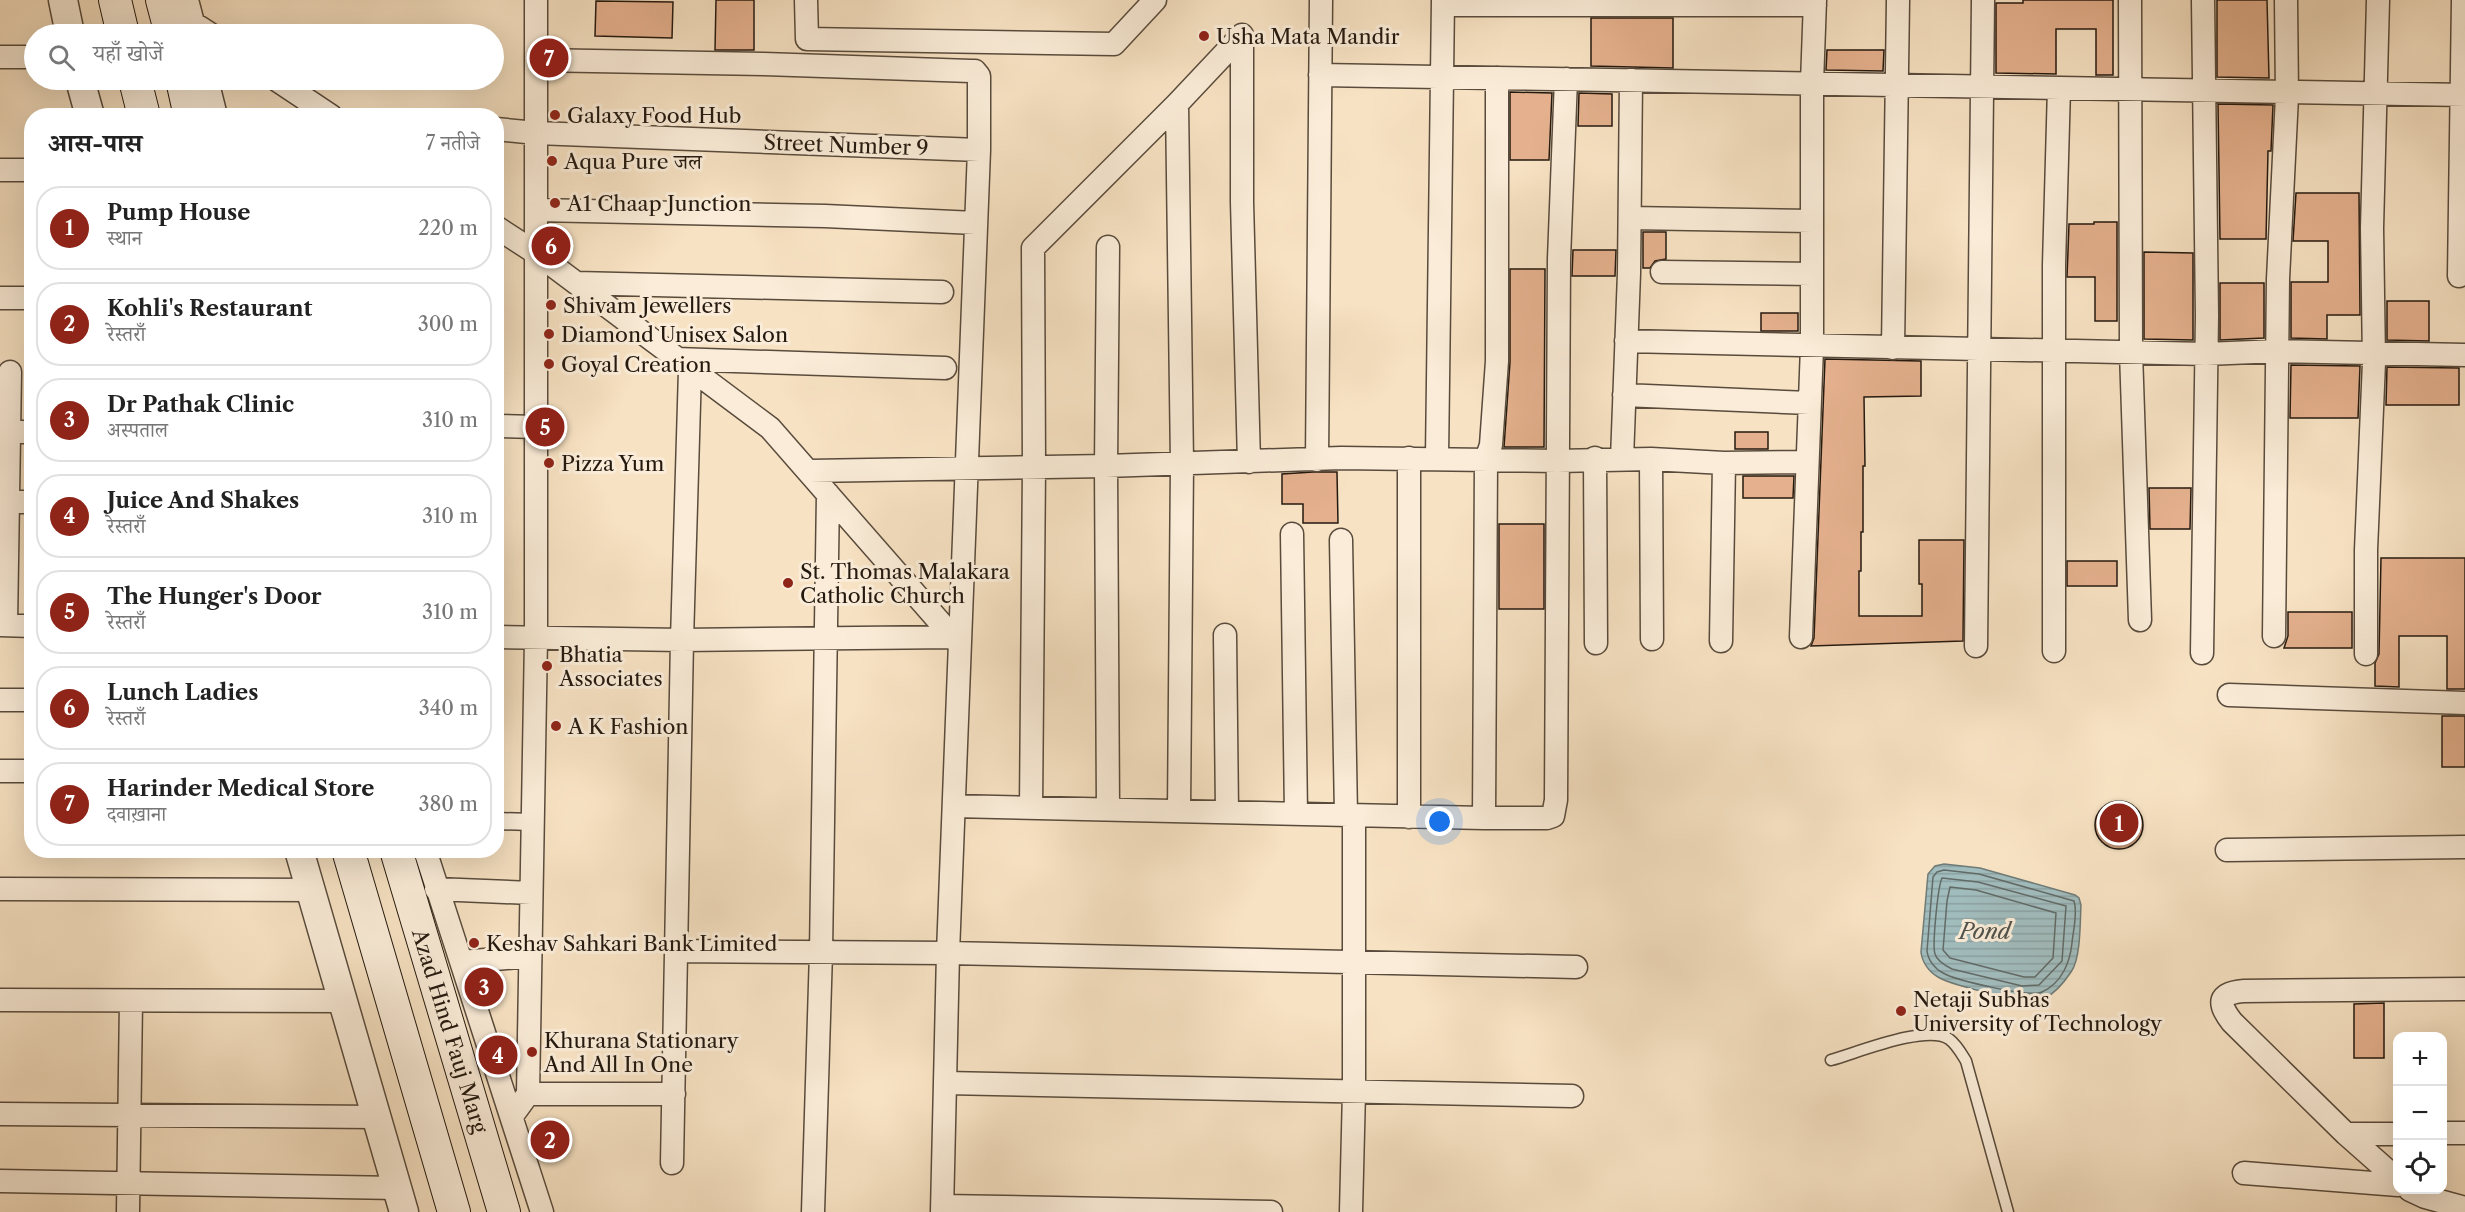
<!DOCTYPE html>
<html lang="hi">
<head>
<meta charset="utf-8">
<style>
	:root { --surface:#fff; --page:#f6f6f6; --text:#222; --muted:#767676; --line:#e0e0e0; --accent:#8f2418 }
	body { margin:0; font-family:"Libre Caslon Text","Noto Serif Devanagari",serif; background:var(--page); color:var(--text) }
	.controls { position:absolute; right:18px; bottom:18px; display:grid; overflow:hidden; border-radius:12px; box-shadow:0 6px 24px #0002 }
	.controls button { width:54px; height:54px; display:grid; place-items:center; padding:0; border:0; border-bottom:2px solid var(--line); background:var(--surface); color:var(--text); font:30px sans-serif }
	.you { position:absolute; left:1440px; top:822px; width:21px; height:21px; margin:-15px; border:4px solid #fff; border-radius:50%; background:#1a73e8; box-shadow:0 0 0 9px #1a73e833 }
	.badge { display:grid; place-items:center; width:39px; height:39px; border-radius:50%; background:var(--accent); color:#fff; font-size:20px; font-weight:700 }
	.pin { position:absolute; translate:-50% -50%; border:3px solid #fff; box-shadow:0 2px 6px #0006 }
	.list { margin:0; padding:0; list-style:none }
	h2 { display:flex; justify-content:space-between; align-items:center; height:78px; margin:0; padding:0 24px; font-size:26px }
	h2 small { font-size:20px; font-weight:400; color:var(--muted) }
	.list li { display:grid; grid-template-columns:39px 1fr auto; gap:18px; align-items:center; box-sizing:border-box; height:84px; margin:0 12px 12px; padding:0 12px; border:2px solid var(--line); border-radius:24px }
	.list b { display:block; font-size:22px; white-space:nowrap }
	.list p { margin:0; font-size:20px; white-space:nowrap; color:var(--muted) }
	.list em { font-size:20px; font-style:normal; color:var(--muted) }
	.icon { flex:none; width:33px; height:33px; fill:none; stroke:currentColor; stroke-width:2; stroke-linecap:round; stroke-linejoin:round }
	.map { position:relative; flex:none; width:2465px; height:1212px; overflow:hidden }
	.search { position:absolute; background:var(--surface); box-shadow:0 6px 24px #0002; left:24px; top:24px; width:480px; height:66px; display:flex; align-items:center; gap:15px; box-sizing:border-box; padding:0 21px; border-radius:33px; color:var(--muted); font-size:22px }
	.panel { position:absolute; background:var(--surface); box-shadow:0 6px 24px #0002; left:24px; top:108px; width:480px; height:750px; border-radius:24px }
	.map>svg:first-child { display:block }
	.water { fill:url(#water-rules); stroke:#6f7b77; stroke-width:1.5 }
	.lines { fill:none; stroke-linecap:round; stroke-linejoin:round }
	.shore { stroke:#626a66; stroke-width:1.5 }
	.building { fill:#e4b08d; stroke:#24190f; stroke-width:1.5 }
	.service-casing { stroke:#594b3c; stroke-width:13 }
	.pedestrian-casing { stroke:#594b3c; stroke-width:19 }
	.minor-casing { stroke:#594b3c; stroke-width:25 }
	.tertiary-casing { stroke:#594b3c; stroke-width:31 }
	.secondary-casing { stroke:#24190f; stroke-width:34 }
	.service { stroke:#faecd8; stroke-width:10 }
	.pedestrian { stroke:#faecd8; stroke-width:16 }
	.minor { stroke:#faecd8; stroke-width:22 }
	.tertiary { stroke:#faecd8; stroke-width:28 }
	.secondary { stroke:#faecd8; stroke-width:32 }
	.poi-dot { fill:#8f2418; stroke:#faecd8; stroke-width:2 }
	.labels { text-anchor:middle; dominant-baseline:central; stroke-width:6; stroke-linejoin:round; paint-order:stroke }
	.poi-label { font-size:21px; fill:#24190f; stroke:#faecd8; text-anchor:start }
	.street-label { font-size:21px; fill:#24190f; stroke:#faecd8 }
	.water-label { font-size:22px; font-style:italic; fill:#50524c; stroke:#faecd8 }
</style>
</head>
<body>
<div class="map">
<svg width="2465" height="1212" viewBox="0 0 2465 1212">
	<defs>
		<pattern id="water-rules" width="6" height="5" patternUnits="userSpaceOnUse" patternTransform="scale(1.5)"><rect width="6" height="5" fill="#a1bcbd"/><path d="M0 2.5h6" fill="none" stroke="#8aa1a1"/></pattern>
	</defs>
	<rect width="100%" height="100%" fill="#f7e2c3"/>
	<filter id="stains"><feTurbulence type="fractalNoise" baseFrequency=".00333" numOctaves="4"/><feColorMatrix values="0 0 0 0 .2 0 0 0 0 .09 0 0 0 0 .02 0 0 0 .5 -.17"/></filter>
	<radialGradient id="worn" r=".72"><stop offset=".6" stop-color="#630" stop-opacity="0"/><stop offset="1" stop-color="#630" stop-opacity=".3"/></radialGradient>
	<path class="water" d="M1944,864L1980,868L2075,895L2079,898L2081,905C2080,922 2081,958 2071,972C2065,981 2055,993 2045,998C2030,1005 1952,986 1938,977C1929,972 1922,962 1921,952L1928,874L1935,866Z"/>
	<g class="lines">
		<path class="shore" d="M1944,870L1979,874L2074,901C2078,913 2073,931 2072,943C2070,962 2062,983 2042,992C2030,998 1955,980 1943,973C1935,969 1928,960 1927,951L1933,877L1937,872Z
			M1942,878L1978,882L2066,906L2062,961L2039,985L2022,986L1952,969C1946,966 1937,961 1935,954C1932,945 1938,886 1942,878Z
			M1950,887L1976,890L2056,913L2053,958L2035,977H2024L1950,958L1943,950L1947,901Z"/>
	</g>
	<path class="building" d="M716,0H754V50H715Z
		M2023,0H2113V75H2096V29H2056V74L1996,73V3H2023Z
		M2217,0H2267L2269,78L2217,77Z
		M596,1L673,2L672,38L595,36Z
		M1591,18H1673V68L1591,66Z
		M1827,50H1884L1883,71L1826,70Z
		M1510,92L1552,93L1549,160H1510Z
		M1579,93L1612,94V126H1578Z
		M2218,104L2273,105L2271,151H2268L2266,239H2220Z
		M2296,193H2359L2360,315H2327V339L2291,338V282H2328V241H2293Z
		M2094,222H2117V321H2095V277H2067L2069,224H2094Z
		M1643,232H1666V259L1655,261L1650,268H1643Z
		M1573,250H1616L1615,276H1572Z
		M2144,252L2193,253V340L2144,339Z
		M1510,269H1545L1544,447H1504L1510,362Z
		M2220,283H2264V338L2220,340Z
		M2387,301H2429V341L2387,340Z
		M1761,313H1798V331H1761Z
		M1825,359L1921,361V396L1864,397L1865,466H1863V532H1861V571H1859V616H1922V584H1919V540H1964L1963,641L1811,646L1814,638Z
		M2291,365L2360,366L2358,418H2290Z
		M2387,367L2459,368V405H2386Z
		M1735,432H1768V449H1735Z
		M1313,472H1337L1338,523H1303V504H1282V474Z
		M1743,476H1794L1793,498H1743Z
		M2149,488H2191L2190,529H2150Z
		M1499,524H1544V609H1499Z
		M2381,558H2465V689H2447V636H2399V687L2375,686V663L2379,654Z
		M2067,561H2117V586H2067Z
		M2288,612H2352V648H2284L2288,636Z
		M2442,716H2465V767H2442Z
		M2095 825a24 24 0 1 1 48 0a24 24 0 1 1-48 0Z
		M2384,1003V1058H2354V1004Z"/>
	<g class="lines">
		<defs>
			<path id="service" d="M1831,1060C1857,1053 1926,1024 1949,1039C1957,1045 1961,1053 1966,1061L2008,1212"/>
			<path id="pedestrian" d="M496,821L532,822"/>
			<path id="minor" d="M187,0L196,34
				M806,0L807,39L1114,44L1155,0
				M2130,0L2131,352L2140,620
				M1443,5H1815
				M170,30L193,23L210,34
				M1242,35V202L1249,462
				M0,57H34
				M536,60L764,64L971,71H975L979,76V150L948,953L942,1212
				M1320,75L2465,95
				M207,80L216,116
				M277,80L331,116
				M1177,104L1182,463L1179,811
				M496,129L536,133L979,150
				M0,170H32
				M536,210L825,216L975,223
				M1630,218L1812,221
				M496,227L536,253L770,428L959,644
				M1108,247L1106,466L1108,809
				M1662,272L1812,274
				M2459,276L2463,0
				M576,283L942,292
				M0,298H32
				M1626,341L2206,354L2278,351L2465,355
				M1893,348L1898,0
				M676,359L945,368
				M1624,395L1809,403
				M496,426L536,427
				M0,432H32
				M1437,457L1443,0
				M1595,458L1596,643
				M1622,459L1629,273L1631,80
				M1651,459L1652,639
				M1317,460L1321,0
				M810,471L1106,466L1341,458L1557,461L1651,459L1724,463L1807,462
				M0,502H32
				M1292,534L1296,814
				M1341,540L1346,815
				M0,625L32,626
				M6,625L10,372
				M1225,635L1227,812
				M2274,636L2278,279L2287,96L2286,0
				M496,637L682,640L953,637
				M1801,637L1812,347V83L1815,0
				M1721,641L1724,463
				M1976,646L1983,0
				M2054,651V265L2059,88
				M2202,653L2207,316L2203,0
				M2366,654V550L2374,362L2372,228L2378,0
				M2229,695L2465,703
				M0,700H32
				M0,771H32
				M954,806L1484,818H1547L1553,816L1556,800L1559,259L1566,79
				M1031,808L1034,467L1033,248L1177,104L1242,35
				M1409,817V458
				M1484,818L1486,460L1491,445L1497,361V78
				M425,850L542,1212
				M2227,850L2465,847
				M0,889L310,890
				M436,889L531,893
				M676,951L948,953L1576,967
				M462,962L530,956
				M0,1000L343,1001
				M946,1083L1572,1096
				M528,1094H674
				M0,1114L377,1117
				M512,1116L528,1094L536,638V0
				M2442,1133H2465
				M2346,1134H2398
				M672,1163L682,640L690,370
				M2244,1173L2398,1185
				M2398,1180L2346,1134L2232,1022C2217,1003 2218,993 2244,991L2465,989
				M0,1181L397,1188
				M2410,1190L2425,1197L2465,1208
				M943,1206L1271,1212
				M128,1212L131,1001
				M813,1212L821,952L828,494
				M1351,1212L1354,1091V815"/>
			<path id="tertiary" d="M63,0L70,34
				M80,80L90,116
				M299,850L404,1212"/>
			<path id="secondary" d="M115,0L123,34
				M162,0L171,34
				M135,80L144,116
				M182,80L190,116
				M348,850L454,1212
				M396,850L504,1212"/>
		</defs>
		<use href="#service" class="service-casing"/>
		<use href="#pedestrian" class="pedestrian-casing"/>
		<use href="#minor" class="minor-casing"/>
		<use href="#tertiary" class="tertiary-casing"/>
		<use href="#secondary" class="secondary-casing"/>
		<use href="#service" class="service"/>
		<use href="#pedestrian" class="pedestrian"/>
		<use href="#minor" class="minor"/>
		<use href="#tertiary" class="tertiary"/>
		<use href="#secondary" class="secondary"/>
	</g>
	<g class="poi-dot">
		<circle cx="1204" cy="36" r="6"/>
		<circle cx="555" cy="115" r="6"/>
		<circle cx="552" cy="161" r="6"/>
		<circle cx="555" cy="203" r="6"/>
		<circle cx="551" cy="305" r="6"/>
		<circle cx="549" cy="334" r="6"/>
		<circle cx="549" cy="364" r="6"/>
		<circle cx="549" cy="463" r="6"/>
		<circle cx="788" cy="583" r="6"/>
		<circle cx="547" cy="666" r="6"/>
		<circle cx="556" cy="726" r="6"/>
		<circle cx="474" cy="943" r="6"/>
		<circle cx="1901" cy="1011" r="6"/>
		<circle cx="532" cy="1052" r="6"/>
	</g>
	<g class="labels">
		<g class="poi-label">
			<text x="1216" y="36">Usha Mata Mandir</text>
			<text x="567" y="115">Galaxy Food Hub</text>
			<text x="564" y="161">Aqua Pure जल</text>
			<text x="567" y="203">A1 Chaap Junction</text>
			<text x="563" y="305">Shivam Jewellers</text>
			<text x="561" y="334">Diamond Unisex Salon</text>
			<text x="561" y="364">Goyal Creation</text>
			<text x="561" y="463">Pizza Yum</text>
			<text x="800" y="571">St. Thomas Malakara<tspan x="800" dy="24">Catholic Church</tspan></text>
			<text x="559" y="654">Bhatia<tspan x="559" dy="24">Associates</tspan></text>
			<text x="568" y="726">A K Fashion</text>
			<text x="486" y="943">Keshav Sahkari Bank Limited</text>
			<text x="1913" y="999">Netaji Subhas<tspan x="1913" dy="24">University of Technology</tspan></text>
			<text x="544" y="1040">Khurana Stationary<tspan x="544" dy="24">And All In One</tspan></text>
		</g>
		<g class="street-label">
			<text transform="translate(846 145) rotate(2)">Street Number 9</text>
			<text transform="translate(450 1031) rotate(73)">Azad Hind Fauj Marg</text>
		</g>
		<g class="water-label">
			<text x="1985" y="931">Pond</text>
		</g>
	</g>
	<rect width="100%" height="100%" filter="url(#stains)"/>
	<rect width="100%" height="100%" fill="url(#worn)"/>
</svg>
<div class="controls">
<button>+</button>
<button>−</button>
<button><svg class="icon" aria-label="locate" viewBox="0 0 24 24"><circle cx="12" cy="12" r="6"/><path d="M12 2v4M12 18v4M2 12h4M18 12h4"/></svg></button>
</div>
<div class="you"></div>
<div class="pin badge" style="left:2119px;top:823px">1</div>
<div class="pin badge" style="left:550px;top:1140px">2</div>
<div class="pin badge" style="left:484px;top:987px">3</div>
<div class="pin badge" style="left:498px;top:1055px">4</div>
<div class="pin badge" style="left:545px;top:427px">5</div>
<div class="pin badge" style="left:551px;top:246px">6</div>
<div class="pin badge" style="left:549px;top:58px">7</div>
<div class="search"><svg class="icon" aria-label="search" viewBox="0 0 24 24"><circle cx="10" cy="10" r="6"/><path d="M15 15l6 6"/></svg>यहाँ खोजें</div>
<section class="panel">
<h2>आस-पास<small>7 नतीजे</small></h2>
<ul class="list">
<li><span class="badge">1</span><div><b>Pump House</b><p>स्थान</p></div><em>220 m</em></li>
<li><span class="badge">2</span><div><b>Kohli's Restaurant</b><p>रेस्तराँ</p></div><em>300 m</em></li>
<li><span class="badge">3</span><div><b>Dr Pathak Clinic</b><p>अस्पताल</p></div><em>310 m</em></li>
<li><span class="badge">4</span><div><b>Juice And Shakes</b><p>रेस्तराँ</p></div><em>310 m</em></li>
<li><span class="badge">5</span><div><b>The Hunger's Door</b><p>रेस्तराँ</p></div><em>310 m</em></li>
<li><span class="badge">6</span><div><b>Lunch Ladies</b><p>रेस्तराँ</p></div><em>340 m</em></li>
<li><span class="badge">7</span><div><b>Harinder Medical Store</b><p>दवाख़ाना</p></div><em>380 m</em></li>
</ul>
</section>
</div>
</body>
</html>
